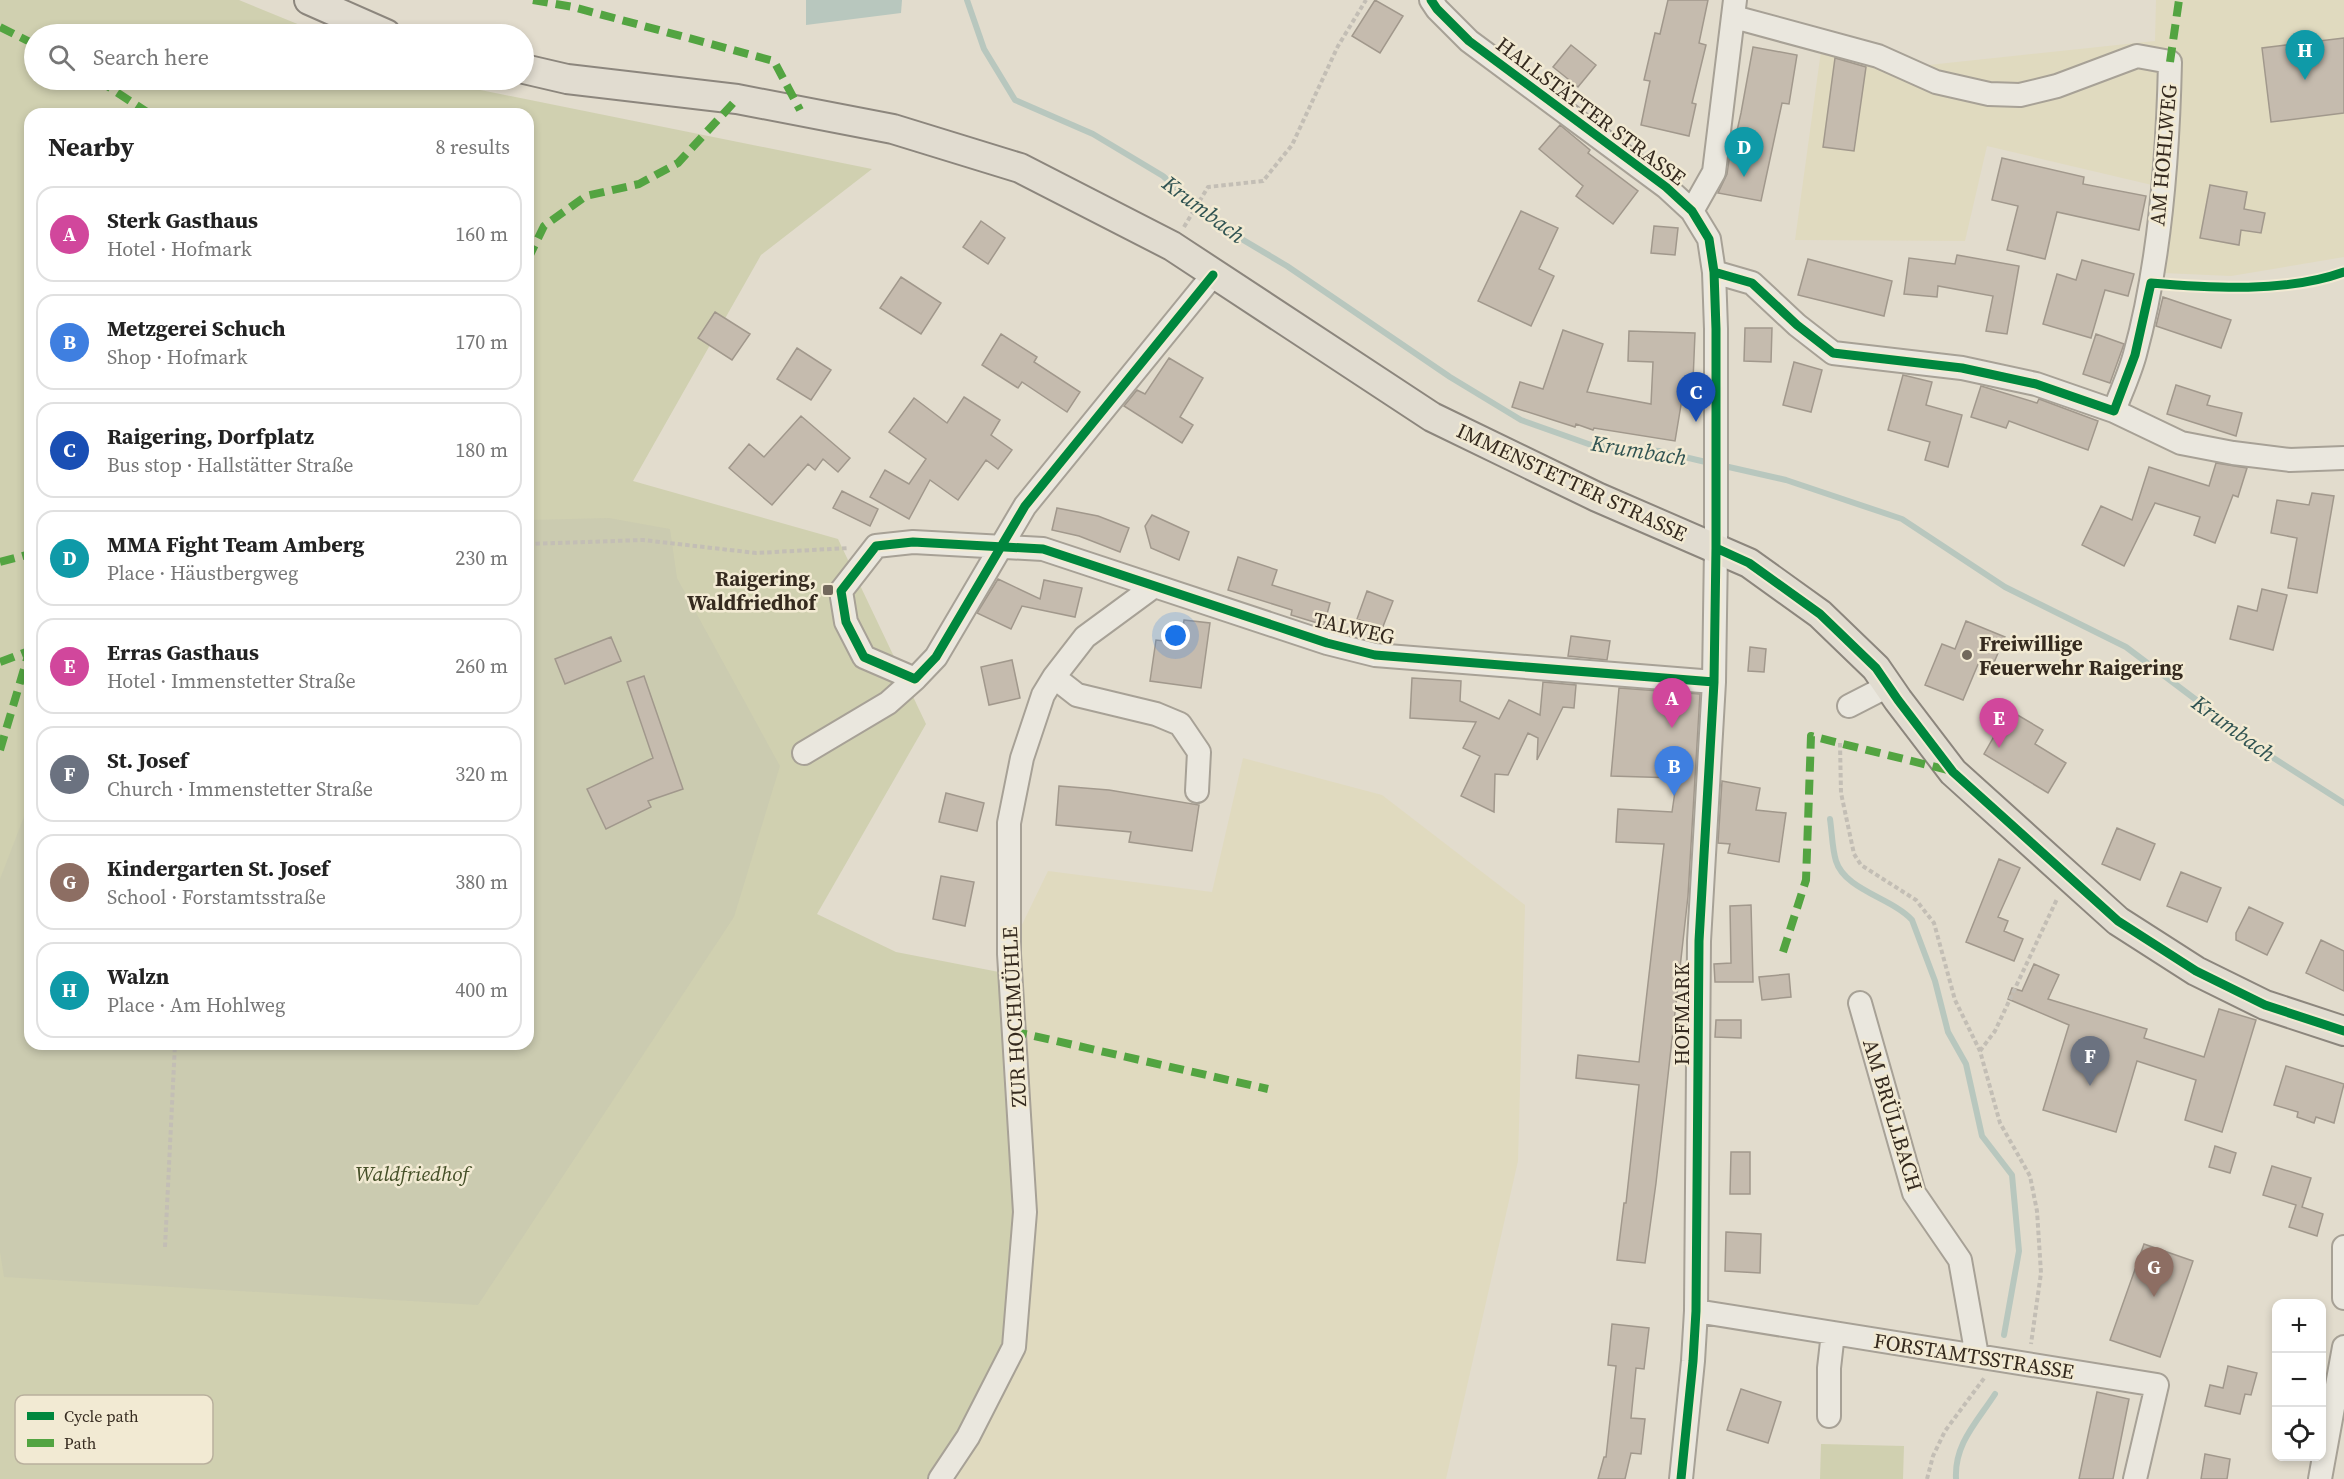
<!DOCTYPE html>
<html lang="en">
<head>
<meta charset="utf-8">
<style>
	:root { --surface:#fff; --page:#f6f6f6; --text:#222; --muted:#767676; --line:#e0e0e0; --accent:#72685c }
	body { margin:0; font-family:"Source Serif 4",serif; background:var(--page); color:var(--text) }
	.controls { position:absolute; right:18px; bottom:18px; display:grid; overflow:hidden; border-radius:12px; box-shadow:0 3px 9px #0003 }
	.controls button { width:54px; height:54px; display:grid; place-items:center; padding:0; border:0; border-bottom:2px solid var(--line); background:var(--surface); color:var(--text); font:30px sans-serif }
	.you { position:absolute; left:1176px; top:636px; width:21px; height:21px; margin:-15px; border:4px solid #fff; border-radius:50%; background:#1a73e8; box-shadow:0 0 0 9px #1a73e833 }
	.badge { display:grid; place-items:center; width:39px; height:39px; border-radius:50%; background:var(--accent); color:#fff; font-size:20px; font-weight:700 }
	.pin { position:absolute; translate:-50% -50px; filter:drop-shadow(0 2px 3px #0008) }
	.pin::after { content:''; position:absolute; top:32px; width:21px; height:18px; background:inherit; clip-path:polygon(0 0,100% 0,50% 100%) }
	.list { margin:0; padding:0; list-style:none }
	h2 { display:flex; justify-content:space-between; align-items:center; height:78px; margin:0; padding:0 24px; font-size:26px }
	h2 small { font-size:20px; font-weight:400; color:var(--muted) }
	.list li { display:grid; grid-template-columns:39px 1fr auto; gap:18px; align-items:center; box-sizing:border-box; height:96px; margin:0 12px 12px; padding:0 12px; border:2px solid var(--line); border-radius:18px }
	.list b { display:block; font-size:22px; white-space:nowrap }
	.list p { margin:0; font-size:20px; white-space:nowrap; color:var(--muted) }
	.list em { font-size:20px; font-style:normal; color:var(--muted) }
	.icon { flex:none; width:33px; height:33px; fill:none; stroke:currentColor; stroke-width:2; stroke-linecap:round; stroke-linejoin:round }
	.map { position:relative; flex:none; width:2344px; height:1479px; overflow:hidden }
	.search { position:absolute; background:var(--surface); box-shadow:0 3px 9px #0003; left:24px; top:24px; width:510px; height:66px; display:flex; align-items:center; gap:15px; box-sizing:border-box; padding:0 21px; border-radius:33px; color:var(--muted); font-size:22px }
	.panel { position:absolute; background:var(--surface); box-shadow:0 3px 9px #0003; left:24px; top:108px; width:510px; height:942px; border-radius:18px }
	.map>svg:first-child { display:block }
	.farmland { fill:#e0dabf }
	.green { fill:#d0d0b0; fill-rule:evenodd }
	.cemetery { fill:#cbcbb0 }
	.water { fill:#b8c7be }
	.lines { fill:none; stroke-linecap:round; stroke-linejoin:round }
	.stream { stroke:#b8c7be; stroke-width:6 }
	.building { fill:#c5bbae; stroke:#a1988c; stroke-width:1.5 }
	.minor-casing { stroke:#a7a196; stroke-width:26 }
	.major-casing { stroke:#8c867d; stroke-width:32 }
	.path { stroke:#c3beb5; stroke-width:4; stroke-dasharray:4.5 3; stroke-linecap:butt }
	.minor { stroke:#eae7de; stroke-width:22 }
	.major { stroke:#e1dcd0; stroke-width:28 }
	.quiet { stroke:#53a441; stroke-width:8; stroke-dasharray:15 8; stroke-linecap:butt }
	.cycleway-casing { stroke:#f2ead3; stroke-width:13 }
	.cycleway { stroke:#00873e; stroke-width:9 }
	.poi-dot { fill:#72685c; stroke:#f2ead3; stroke-width:2 }
	.labels { text-anchor:middle; dominant-baseline:central; stroke-width:5; stroke-linejoin:round; paint-order:stroke }
	.street-label { font-size:21px; fill:#352a1f; stroke:#f2ead3 }
	.poi-label { font-size:21px; font-weight:bold; fill:#352a1f; stroke:#f2ead3; text-anchor:end }
	.park-label { font-size:21px; font-style:italic; fill:#444f27; stroke:#f2ead3 }
	.water-label { font-size:22px; font-style:italic; fill:#305352; stroke:#f2ead3 }
	.key { fill:#f2ead3; stroke:#b9b09d; stroke-width:1.5 }
	.key-label { font-size:16px; fill:#352a1f }
</style>
</head>
<body>
<div class="map">
<svg width="2344" height="1479" viewBox="0 0 2344 1479">
	<rect width="100%" height="100%" fill="#e2dccd"/>
	<path class="farmland" d="M2156,0H2344V257L2231,276L2163,273L2152,185L1987,146L1965,241L1795,240L1821,51L1919,66L2155,41Z
		M1243,758L1382,795L1525,905L1518,1161L1446,1479H940L1025,1212L999,972L1048,871L1212,892Z"/>
	<path class="green" d="M0,0H239L322,34H34V80H431L872,169L761,255L633,481L838,539L926,724L817,914L896,952L999,972L1012,1031L1025,1212L1014,1347L940,1479H0ZM30,114H528V1044H30Z
		M1821,1444L1904,1446L1903,1479H1820Z"/>
	<path class="cemetery" d="M609,518L670,529L677,578L780,766L734,917L478,1305L4,1277L0,1252V879L30,801V1044H528V520Z"/>
	<path class="water" d="M806,0H902L901,13L806,25Z"/>
	<g class="lines">
		<path class="stream" d="M967,0L984,49L1015,100L1093,134L1163,176L1218,225L1287,266L1450,377L1521,420L1594,446L1659,451L1710,463
			M1720,465L1786,480L1902,519L2005,587L2126,647L2272,757L2344,803
			M1830,819C1832,832 1832,848 1836,861C1845,890 1892,898 1912,920L1935,981L1948,1032L1966,1064L1982,1136L2012,1175L2019,1251L2004,1335
			M1956,1479C1954,1444 1977,1422 1995,1394"/>
	</g>
	<path class="building" d="M1375,0L1403,16L1380,53L1352,36Z
		M1668,0H1708L1699,43L1706,45L1692,103L1696,104L1689,136L1641,125L1650,81L1644,80L1655,33L1660,34Z
		M2344,38V113L2271,122L2262,48Z
		M1571,45L1596,65L1578,87L1553,67Z
		M1753,47L1797,55L1789,104L1782,103L1761,201L1718,193L1727,174L1730,153H1732L1741,113Z
		M1835,58L1866,67L1854,151L1823,147Z
		M1560,125L1590,150L1588,153L1638,191L1613,224L1576,196L1583,186L1539,149Z
		M2002,158L2084,177L2083,184L2146,196L2139,230L2057,212L2045,259L2007,250L2018,206L1992,200Z
		M2210,185L2247,192L2244,209L2265,213L2261,233L2241,230L2239,245L2200,238Z
		M1521,211L1558,228L1539,269L1554,276L1531,326L1478,301Z
		M981,221L1005,238L988,264L963,247Z
		M1654,226L1678,228L1675,255L1651,253Z
		M1957,255L2019,266L2007,334L1986,331L1993,296L1938,286L1937,297L1904,294L1909,258L1955,264Z
		M1808,259L1892,281L1884,316L1798,295Z
		M2082,260L2134,274L2128,296L2105,290L2091,338L2043,324L2057,274L2076,280Z
		M901,277L941,303L921,334L880,308Z
		M2163,297L2231,320L2221,348L2156,326Z
		M715,312L750,334L732,360L698,338Z
		M1745,328H1772L1771,362L1744,361Z
		M1563,330L1603,344L1587,392L1651,404L1653,362L1628,361L1629,331L1695,333L1693,381H1685L1675,441L1594,428L1593,430L1576,424L1575,427L1512,407L1520,382L1543,389Z
		M1001,334L1037,357L1034,362L1080,392L1067,412L1022,382L1018,388L982,365Z
		M2096,334L2124,344L2110,383L2083,374Z
		M797,348L831,370L811,400L777,379Z
		M1169,358L1203,378L1180,417L1193,425L1182,443L1124,406L1137,390L1145,394Z
		M1794,362L1822,370L1811,412L1783,405Z
		M1903,375L1932,382L1926,405L1962,415L1948,467L1925,460L1930,442L1888,430Z
		M2176,385L2210,396L2207,405L2242,413L2236,436L2167,414Z
		M1981,386L2037,403L2039,399L2098,421L2088,450L2009,421L2006,428L1971,417Z
		M964,397L1000,420L991,435L1012,450L998,469L986,460L958,500L930,480L909,519L870,497L885,470L909,484L926,459L889,432L914,398L947,423Z
		M801,416L850,458L838,472L823,459L815,470L808,464L772,505L729,468L749,444L764,457Z
		M2216,463L2247,468L2238,497L2233,495L2215,543L2194,535L2200,517L2155,503L2124,566L2082,545L2101,506L2132,520L2149,467L2209,486Z
		M842,491L878,509L870,526L833,508Z
		M2312,493L2334,496L2317,593L2288,588L2297,538L2271,533L2277,500L2309,505Z
		M1057,508L1098,516L1129,528L1120,552L1079,536L1052,530Z
		M1152,515L1189,532L1179,560L1151,548L1145,526Z
		M1238,557L1277,570L1272,585L1330,603L1324,625L1291,615L1292,610L1228,590Z
		M998,579L1040,599L1044,580L1082,588L1075,617L1022,606L1011,629L977,613Z
		M2262,589L2287,595L2273,650L2230,639L2238,606L2257,611Z
		M1367,591L1393,601L1382,629L1357,619Z
		M1184,620L1210,623L1201,688L1150,681L1156,640L1181,643Z
		M1966,621L2005,637L1992,667L1979,662L1963,700L1925,685L1942,644L1955,649Z
		M1571,636L1610,641L1607,660L1568,656Z
		M611,637L621,661L565,684L555,659Z
		M1750,647L1766,649L1764,672L1748,671Z
		M1012,660L1020,698L989,705L981,667Z
		M644,676L683,789L648,801L651,807L606,829L587,789L653,758L627,682Z
		M1412,678L1461,681L1460,701L1499,719L1509,700L1540,715L1543,682L1576,685L1574,708L1563,707L1537,760L1538,738L1528,733L1508,775L1495,774L1494,812L1461,796L1480,756L1463,748L1476,722L1410,718Z
		M1619,688L1700,694L1688,896L1656,1183L1645,1263L1617,1260L1624,1203H1626L1639,1085L1576,1078L1578,1055L1639,1062L1664,844L1616,842L1618,809L1672,812L1677,778L1611,776Z
		M2009,710L2043,730L2035,744L2066,763L2048,793L1984,754Z
		M1722,781L1760,788L1756,810L1786,813L1779,862L1728,853L1730,844L1718,843Z
		M1059,786L1109,790L1199,805L1192,851L1129,842L1131,832L1056,825Z
		M946,793L984,803L977,831L939,822Z
		M2117,828L2155,844L2140,880L2102,864Z
		M1999,859L2020,868L1998,917L2008,921L2004,931L2023,939L2014,961L1966,942Z
		M2181,872L2221,888L2207,922L2167,906Z
		M941,876L974,882L965,926L933,919Z
		M1751,905L1753,982H1715L1714,964L1731,963L1730,906Z
		M2249,907L2283,923L2267,955L2236,940V933Z
		M2321,940L2344,951V991L2306,973Z
		M2034,964L2059,975L2048,999L2147,1029L2144,1038L2204,1057L2219,1009L2256,1020L2222,1132L2185,1120L2196,1080L2137,1061L2116,1132L2043,1110L2069,1025L2008,999L2012,988L2022,991Z
		M1789,974L1791,997L1762,1000L1759,977Z
		M1716,1020H1741V1038L1715,1037Z
		M2286,1066L2344,1084L2334,1123L2316,1117L2314,1123L2297,1117L2298,1112L2274,1105Z
		M2215,1146L2236,1153L2230,1173L2209,1167Z
		M1731,1152H1750V1194H1730Z
		M2272,1166L2311,1178L2302,1207L2323,1214L2317,1236L2289,1227L2296,1205L2263,1195Z
		M1726,1232L1761,1234L1760,1273L1725,1271Z
		M2144,1244L2193,1261L2160,1357L2110,1340Z
		M1612,1324L1649,1328L1644,1369L1636,1368L1631,1418L1645,1419L1641,1454L1631,1453L1625,1479H1598L1604,1457H1606L1616,1366L1608,1365Z
		M2228,1366L2257,1373L2251,1395L2245,1394L2240,1414L2205,1406L2210,1385L2223,1388Z
		M1741,1389L1781,1402L1768,1443L1727,1430Z
		M2097,1392L2129,1399L2113,1479H2079Z
		M2205,1454L2230,1459L2227,1479H2201Z"/>
	<g class="lines">
		<defs>
			<path id="minor" d="M1431,0L1437,9L1469,41L1666,187L1692,211L1709,239L1714,272L1716,329V548L1714,682L1699,941L1696,1311L1693,1361L1681,1479
				M1734,17L1878,56L1936,82L1989,94L2020,95L2057,86L2137,56L2170,62C2168,156 2160,263 2135,354C2130,373 2121,392 2114,411
				M1692,211L1714,172L1735,0
				M1714,272L1752,283L1797,325L1833,353L1962,368L2036,384L2114,411L2181,443L2233,453L2290,460L2344,458
				M1213,275L1025,506L936,657L915,679L864,657L846,622L841,591L876,546L913,542L1043,549L1327,643L1375,655L1714,682
				M1054,677L1077,695L1156,714L1180,724L1199,752L1197,791
				M1849,706L1888,686
				M804,753L888,703L915,679
				M1860,1003L1914,1193L1960,1260L1977,1356
				M2344,1247V1298
				M1696,1311L2157,1385L2135,1479
				M1829,1416V1368L1833,1333
				M940,1479L968,1437L1014,1347L1025,1212L1009,954V823L1022,758L1043,695L1054,677L1085,637L1153,587
				M2320,1479L2344,1347"/>
			<path id="major" d="M309,0L386,34
				M524,69L567,79L737,99L893,129L1020,168L1172,246L1432,417L1597,497L1749,563L1820,614L1876,668L1898,700L1953,772L2118,921L2196,971L2265,1005L2344,1031"/>
		</defs>
		<use href="#minor" class="minor-casing"/>
		<use href="#major" class="major-casing"/>
		<path class="path" d="M1184,227L1208,187L1263,181L1292,145L1338,46L1366,0
			M528,544L643,540L756,553L849,548
			M1840,743L1841,793L1854,854L1861,865L1916,900L1934,923L1955,1000L1980,1051L2000,1123L2030,1176L2037,1211L2041,1273L2031,1344
			M1980,1051L1995,1031L2057,899
			M165,1247L175,1044
			M1927,1479L1933,1456L1945,1431L1985,1377"/>
		<use href="#minor" class="minor"/>
		<use href="#major" class="major"/>
		<path class="quiet" d="M533,0L573,7L774,61L800,110
			M0,27L34,44
			M2170,62L2179,0
			M98,80L150,114
			M528,259L544,226L586,196L639,184L678,163L737,99
			M0,562L30,554
			M0,662L29,651
			M0,750L30,649
			M1783,952L1806,880L1811,736L1952,771
			M1012,1031L1268,1089"/>
		<defs>
			<path id="cycleway" d="M1431,0L1437,9L1469,41L1666,187L1692,211L1709,239L1714,272L1716,329V548L1714,682L1699,941L1696,1311L1693,1361L1681,1479
				M1714,272L1752,283L1797,325L1833,353L1962,368L2036,384L2114,411L2135,355L2151,283C2211,288 2286,293 2344,272
				M1213,275L1025,506L936,657L915,679L864,657L846,622L841,591L876,546L913,542L1043,549L1327,643L1375,655L1714,682
				M1716,548L1749,563L1820,614L1876,668L1898,700L1953,772L2118,921L2196,971L2265,1005L2344,1031"/>
		</defs>
		<use href="#cycleway" class="cycleway-casing"/>
		<use href="#cycleway" class="cycleway"/>
	</g>
	<g class="poi-dot">
		<rect x="822" y="584" width="12" height="12" rx="3"/>
		<circle cx="1967" cy="655" r="6"/>
	</g>
	<g class="labels">
		<g class="street-label">
			<text transform="translate(1591 111) rotate(37)">HALLSTÄTTER STRASSE</text>
			<text transform="translate(2163 155) rotate(-85)">AM HOHLWEG</text>
			<text transform="translate(1572 482) rotate(25)">IMMENSTETTER STRASSE</text>
			<text transform="translate(1354 628) rotate(13)">TALWEG</text>
			<text transform="translate(1681 1014) rotate(-90)">HOFMARK</text>
			<text transform="translate(1014 1017) rotate(-93)">ZUR HOCHMÜHLE</text>
			<text transform="translate(1893 1115) rotate(73)">AM BRÜLLBACH</text>
			<text transform="translate(1974 1356) rotate(9)">FORSTAMTSSTRASSE</text>
		</g>
		<g class="poi-label">
			<text x="816" y="578">Raigering,<tspan x="816" dy="24">Waldfriedhof</tspan></text>
			<text x="1979" y="643" text-anchor="start">Freiwillige<tspan x="1979" dy="24">Feuerwehr Raigering</tspan></text>
		</g>
		<g class="park-label">
			<text x="412" y="1173">Waldfriedhof</text>
		</g>
		<g class="water-label">
			<text transform="translate(1204 209) rotate(37)">Krumbach</text>
			<text transform="translate(1639 450) rotate(9)">Krumbach</text>
			<text transform="translate(2234 728) rotate(36)">Krumbach</text>
		</g>
	</g>
	<rect x="15" y="1395" width="198" height="69" rx="9" class="key"/>
	<rect x="27" y="1412" width="27" height="8" fill="#00873e"/>
	<rect x="27" y="1439" width="27" height="8" fill="#53a441"/>
	<g class="key-label">
		<text x="64" y="1422">Cycle path</text>
		<text x="64" y="1449">Path</text>
	</g>
</svg>
<div class="controls">
<button>+</button>
<button>−</button>
<button><svg class="icon" aria-label="locate" viewBox="0 0 24 24"><circle cx="12" cy="12" r="6"/><path d="M12 2v4M12 18v4M2 12h4M18 12h4"/></svg></button>
</div>
<div class="you"></div>
<div class="pin badge" style="left:1672px;top:728px;background:#d1479c">A</div>
<div class="pin badge" style="left:1674px;top:796px;background:#3f7fe0">B</div>
<div class="pin badge" style="left:1696px;top:422px;background:#1a4fb4">C</div>
<div class="pin badge" style="left:1744px;top:177px;background:#0f9aa8">D</div>
<div class="pin badge" style="left:1999px;top:748px;background:#d1479c">E</div>
<div class="pin badge" style="left:2090px;top:1086px;background:#6b7280">F</div>
<div class="pin badge" style="left:2154px;top:1297px;background:#8d6e63">G</div>
<div class="pin badge" style="left:2305px;top:80px;background:#0f9aa8">H</div>
<div class="search"><svg class="icon" aria-label="search" viewBox="0 0 24 24"><circle cx="10" cy="10" r="6"/><path d="M15 15l6 6"/></svg>Search here</div>
<section class="panel">
<h2>Nearby<small>8 results</small></h2>
<ul class="list">
<li><span class="badge" style="background:#d1479c">A</span><div><b>Sterk Gasthaus</b><p>Hotel · Hofmark</p></div><em>160 m</em></li>
<li><span class="badge" style="background:#3f7fe0">B</span><div><b>Metzgerei Schuch</b><p>Shop · Hofmark</p></div><em>170 m</em></li>
<li><span class="badge" style="background:#1a4fb4">C</span><div><b>Raigering, Dorfplatz</b><p>Bus stop · Hallstätter Straße</p></div><em>180 m</em></li>
<li><span class="badge" style="background:#0f9aa8">D</span><div><b>MMA Fight Team Amberg</b><p>Place · Häustbergweg</p></div><em>230 m</em></li>
<li><span class="badge" style="background:#d1479c">E</span><div><b>Erras Gasthaus</b><p>Hotel · Immenstetter Straße</p></div><em>260 m</em></li>
<li><span class="badge" style="background:#6b7280">F</span><div><b>St. Josef</b><p>Church · Immenstetter Straße</p></div><em>320 m</em></li>
<li><span class="badge" style="background:#8d6e63">G</span><div><b>Kindergarten St. Josef</b><p>School · Forstamtsstraße</p></div><em>380 m</em></li>
<li><span class="badge" style="background:#0f9aa8">H</span><div><b>Walzn</b><p>Place · Am Hohlweg</p></div><em>400 m</em></li>
</ul>
</section>
</div>
</body>
</html>
